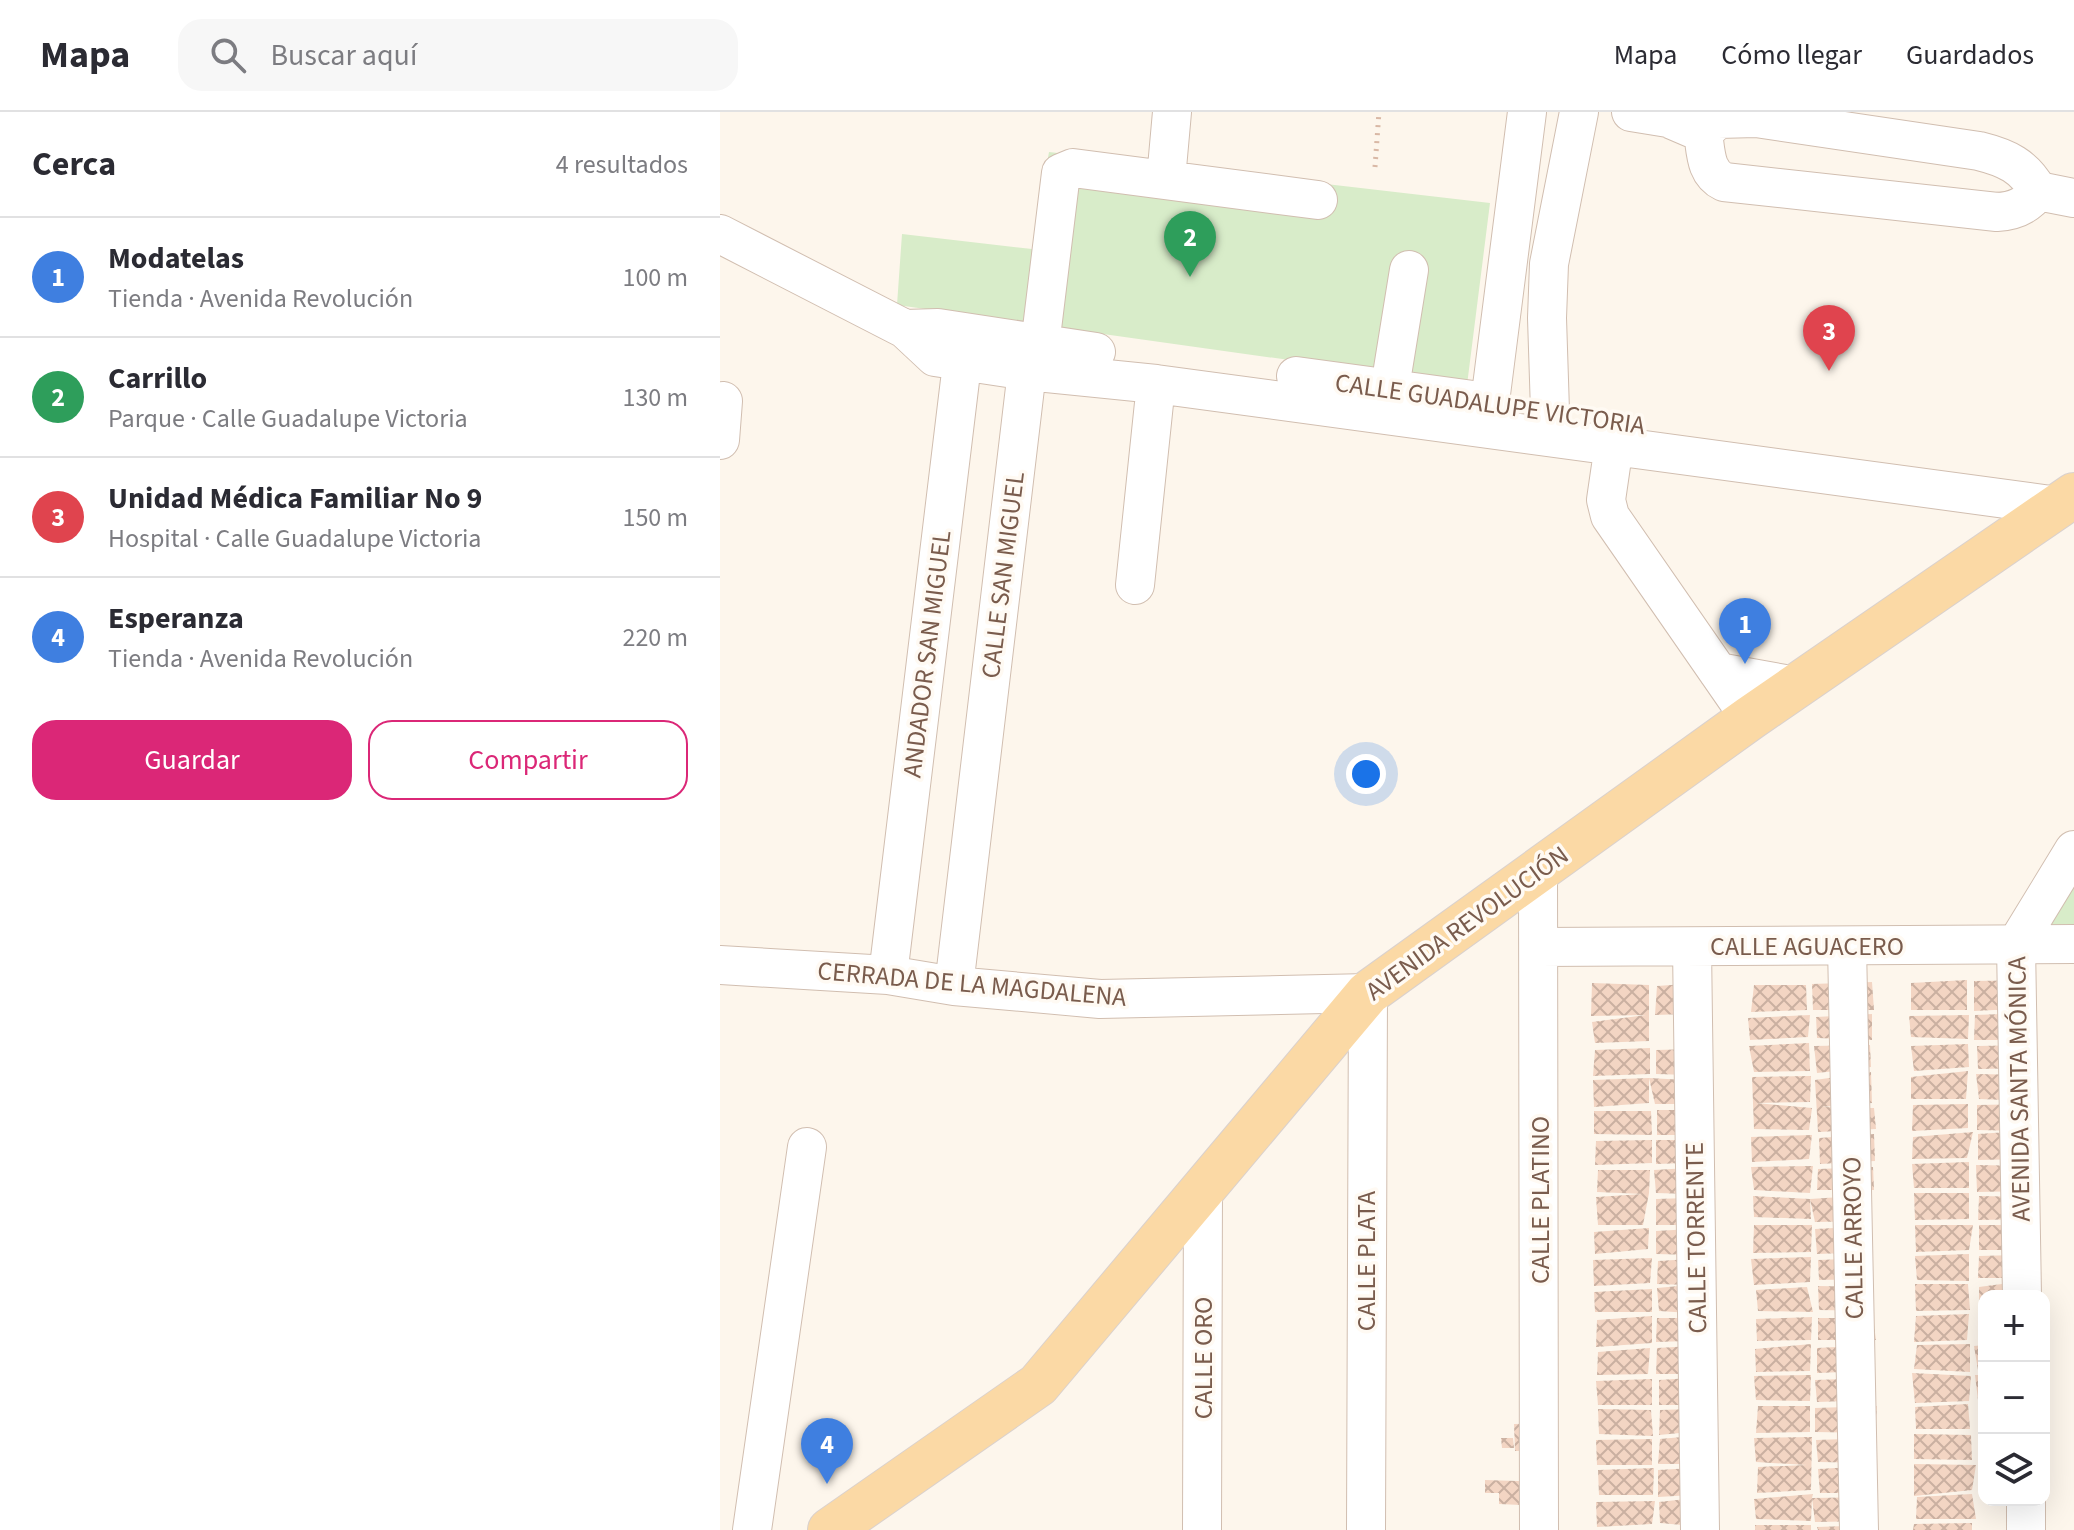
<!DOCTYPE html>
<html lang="es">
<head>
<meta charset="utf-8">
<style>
	:root { --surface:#fff; --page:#f7f7f7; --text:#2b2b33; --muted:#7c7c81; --line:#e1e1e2; --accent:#db2777 }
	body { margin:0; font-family:"Source Sans 3",sans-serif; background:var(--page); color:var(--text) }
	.controls { position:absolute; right:24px; bottom:24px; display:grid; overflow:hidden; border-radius:16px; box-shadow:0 8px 32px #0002 }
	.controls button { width:72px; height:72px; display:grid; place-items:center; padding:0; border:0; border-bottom:2px solid var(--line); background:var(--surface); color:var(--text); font:40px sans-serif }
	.you { position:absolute; left:646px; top:662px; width:28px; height:28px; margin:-20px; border:6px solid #fff; border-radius:50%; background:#1a73e8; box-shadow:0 0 0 12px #1a73e833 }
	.badge { display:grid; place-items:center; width:52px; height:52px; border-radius:50%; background:var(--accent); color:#fff; font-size:26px; font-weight:700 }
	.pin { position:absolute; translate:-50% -66px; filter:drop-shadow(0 2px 4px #0008) }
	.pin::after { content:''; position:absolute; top:42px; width:28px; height:24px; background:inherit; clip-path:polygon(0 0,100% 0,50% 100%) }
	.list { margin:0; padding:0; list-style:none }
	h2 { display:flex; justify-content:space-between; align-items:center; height:104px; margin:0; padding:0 32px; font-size:34px }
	h2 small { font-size:26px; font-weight:400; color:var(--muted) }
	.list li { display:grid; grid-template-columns:52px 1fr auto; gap:24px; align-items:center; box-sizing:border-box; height:120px; padding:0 32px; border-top:2px solid var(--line) }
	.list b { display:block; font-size:30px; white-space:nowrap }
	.list p { margin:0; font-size:26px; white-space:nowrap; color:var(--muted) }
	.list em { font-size:26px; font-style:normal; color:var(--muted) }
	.actions { display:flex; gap:16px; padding:24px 32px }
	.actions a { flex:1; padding:18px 0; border:2px solid var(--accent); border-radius:24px; text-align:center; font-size:28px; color:var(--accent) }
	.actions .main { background:var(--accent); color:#fff }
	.icon { flex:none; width:44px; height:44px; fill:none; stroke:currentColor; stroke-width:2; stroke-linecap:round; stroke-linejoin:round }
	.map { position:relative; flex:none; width:1354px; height:1418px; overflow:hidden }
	header { display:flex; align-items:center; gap:48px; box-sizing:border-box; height:112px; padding:0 40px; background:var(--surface); border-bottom:2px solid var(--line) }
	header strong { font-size:38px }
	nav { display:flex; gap:44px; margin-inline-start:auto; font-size:28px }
	.search { width:560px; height:72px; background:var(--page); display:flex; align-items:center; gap:20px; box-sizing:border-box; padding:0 28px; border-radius:24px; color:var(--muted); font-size:30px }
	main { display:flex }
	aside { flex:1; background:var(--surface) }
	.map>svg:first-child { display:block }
	.park { fill:#d8ecc9 }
	.building { fill:url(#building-cross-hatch) }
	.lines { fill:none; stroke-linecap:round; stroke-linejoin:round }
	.minor-casing { stroke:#d1beb0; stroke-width:40 }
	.major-casing { stroke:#dad1cd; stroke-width:46 }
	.path { stroke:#d9b8a5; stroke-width:5; stroke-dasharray:2 6; stroke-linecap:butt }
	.minor { stroke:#fff; stroke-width:38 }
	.major { stroke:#fbd9a5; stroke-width:44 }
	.labels { text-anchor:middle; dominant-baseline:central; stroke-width:7; stroke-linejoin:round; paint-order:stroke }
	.street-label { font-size:26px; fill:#7a5c4d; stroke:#fffaf3 }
</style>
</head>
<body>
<header>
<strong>Mapa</strong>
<div class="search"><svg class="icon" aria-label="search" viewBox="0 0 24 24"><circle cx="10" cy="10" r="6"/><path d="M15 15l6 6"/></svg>Buscar aquí</div>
<nav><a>Mapa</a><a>Cómo llegar</a><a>Guardados</a></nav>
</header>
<main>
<aside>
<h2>Cerca<small>4 resultados</small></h2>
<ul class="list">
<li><span class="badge" style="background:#3f7fe0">1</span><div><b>Modatelas</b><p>Tienda · Avenida Revolución</p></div><em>100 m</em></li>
<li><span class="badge" style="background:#2e9e5b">2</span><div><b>Carrillo</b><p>Parque · Calle Guadalupe Victoria</p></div><em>130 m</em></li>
<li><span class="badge" style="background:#e0444e">3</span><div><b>Unidad Médica Familiar No 9</b><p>Hospital · Calle Guadalupe Victoria</p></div><em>150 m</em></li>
<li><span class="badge" style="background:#3f7fe0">4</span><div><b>Esperanza</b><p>Tienda · Avenida Revolución</p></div><em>220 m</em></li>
</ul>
<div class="actions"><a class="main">Guardar</a><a>Compartir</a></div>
</aside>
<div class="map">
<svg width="1354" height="1418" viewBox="0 0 1354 1418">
	<defs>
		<pattern id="building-cross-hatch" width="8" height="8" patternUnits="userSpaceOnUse" patternTransform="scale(2)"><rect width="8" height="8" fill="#f3d5c3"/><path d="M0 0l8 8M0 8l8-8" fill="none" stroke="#cab0a1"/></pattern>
	</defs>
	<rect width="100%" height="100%" fill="#fdf6ec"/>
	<path class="park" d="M329,40L770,91L747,273L177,193L182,122L312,137Z
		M1354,760V827L1322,815Z"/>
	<path class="building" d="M1247,868V898H1191V871Z
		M1314,868L1315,896L1254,899V869Z
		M1152,870L1154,898H1093L1092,872Z
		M872,871L929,873V929L875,931L872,910L926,903L871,904Z
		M965,872L966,902L935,903L937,874Z
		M1034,873H1086L1087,898L1031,900Z
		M1311,901L1313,928H1254L1255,903Z
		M1152,902V928L1097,926L1096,905Z
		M1090,903L1088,925L1030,928L1028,906Z
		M1249,903L1248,927L1191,925L1189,904Z
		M1089,931L1090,959L1034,960L1029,934Z
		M1248,932L1249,955L1194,959L1191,934Z
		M1150,933L1151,955L1097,961L1094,934Z
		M1313,933L1314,956L1258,957L1257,934Z
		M930,936V962L873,964L875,938Z
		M973,937L968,963L936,962V938Z
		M1248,959L1246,987H1191V965Z
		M1151,960L1152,991L1101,995L1154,996L1156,1017L1098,1020L1095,968Z
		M1256,962L1310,963L1311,989L1259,987Z
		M1091,964L1090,990L1036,991L1092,996L1089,1018L1034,1017L1032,965Z
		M929,966L965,968L967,992H935Z
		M929,966V991L874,995L873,968Z
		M1248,992V1016L1192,1019L1193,993Z
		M1310,992L1312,1047L1258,1048V1022L1303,1019L1257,1018V993Z
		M937,998H969L968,1023H937Z
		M874,999H931L932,1023L874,1022Z
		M1253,1020L1247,1046L1192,1047L1193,1025Z
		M1154,1022L1155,1049L1100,1052L1099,1026Z
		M1092,1023L1089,1047L1032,1050L1031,1025Z
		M932,1028V1051L875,1053L876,1029Z
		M936,1028H968L967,1051L936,1052Z
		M1249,1050V1076H1194L1192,1052Z
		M1256,1053L1313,1054L1310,1079L1257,1080Z
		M1093,1054L1090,1081L1034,1078L1031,1055Z
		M1153,1055L1154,1078H1097L1098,1057Z
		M969,1056V1082L936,1081L934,1058Z
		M878,1058H930L929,1081L923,1113H878L876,1085L923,1082L877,1080Z
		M1194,1081H1249V1107L1195,1108Z
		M1152,1083V1109L1095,1110L1090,1087Z
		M1033,1084L1090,1087L1091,1107L1034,1105Z
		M1259,1084L1310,1085L1311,1107L1258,1108Z
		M968,1086L969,1113H936V1087Z
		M1034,1113H1092L1091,1140L1033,1141Z
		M1195,1113H1253L1249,1138L1196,1140Z
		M1259,1113H1313V1138H1259Z
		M1152,1114V1140L1097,1142L1095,1117Z
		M929,1116L928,1137L875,1142L874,1120Z
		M971,1117L972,1143L936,1142V1119Z
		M1249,1142V1169L1197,1168L1195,1144Z
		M1296,1143L1297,1166H1258L1259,1144Z
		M1091,1145L1090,1170L1034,1173L1031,1147Z
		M932,1146L930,1171L874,1174L873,1148Z
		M1151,1146L1152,1167L1099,1168L1098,1148Z
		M971,1147L970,1173L937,1172L938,1149Z
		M1297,1170L1296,1184H1264V1199L1259,1200V1175Z
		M1195,1172H1248L1250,1198L1196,1199Z
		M970,1173V1201L939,1199L937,1176Z
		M1098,1174L1153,1175V1199L1099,1198Z
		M1087,1175L1093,1200L1038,1199L1036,1178Z
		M932,1177V1200H875L874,1180Z
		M1249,1202L1247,1228L1194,1230L1196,1204Z
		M932,1204V1231L876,1235L877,1208Z
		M1092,1205L1091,1228L1037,1229L1036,1207Z
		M937,1206H971L969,1229L936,1230Z
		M1098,1206H1153L1156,1228H1098Z
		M1261,1206H1264V1226H1260Z
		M1091,1232L1090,1259L1036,1260L1035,1237Z
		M1250,1232V1260L1194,1257L1197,1233Z
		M1153,1233L1152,1259L1097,1261V1236Z
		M1264,1233V1258H1258L1254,1234Z
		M972,1234L971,1262H936L937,1236Z
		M930,1236L928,1262L877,1263L878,1240Z
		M1192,1261L1251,1264L1249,1289L1195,1291Z
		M1091,1263L1090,1289L1036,1288L1034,1264Z
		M1255,1263H1264V1288H1258Z
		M970,1266L969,1293H939V1268Z
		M1153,1266L1156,1288L1097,1290L1095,1268Z
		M932,1267V1293H878L876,1269Z
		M1258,1291H1264V1318H1258Z
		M1248,1292L1250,1317H1196L1195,1295Z
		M1038,1294H1090V1320L1036,1321Z
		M1157,1294L1155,1321L1095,1320V1296Z
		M878,1297L931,1298L933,1324L879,1322Z
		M971,1297L970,1320L939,1323L940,1298Z
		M826,1311L827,1338L795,1339L794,1312Z
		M1194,1322L1251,1323L1252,1348L1194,1347Z
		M973,1324L972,1352H938L940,1327Z
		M1092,1325L1091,1378L1037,1381L1038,1355L1087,1353L1036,1350L1034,1326Z
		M781,1326H793L794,1336H782Z
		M1156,1326L1155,1351L1098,1350L1096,1328Z
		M932,1327V1353H877L876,1328Z
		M1194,1352L1256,1353L1252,1378L1194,1384Z
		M1133,1355V1381H1100L1098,1357Z
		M934,1356L933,1383H879L878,1358Z
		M973,1356L972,1383L938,1385V1358Z
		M765,1368L826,1370L825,1394L779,1392V1381H765Z
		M1093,1382L1092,1386L1153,1385V1409L1095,1410L1092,1386L1091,1409L1036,1407L1034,1387Z
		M1252,1382L1256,1407H1196L1197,1385Z
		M975,1386L973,1414L940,1411L939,1390Z
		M935,1389L932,1412L877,1415L876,1390Z
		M1252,1411V1418H1193L1194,1412Z
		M1035,1413H1091V1418H1035Z
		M1157,1413L1156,1418H1098L1097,1415Z"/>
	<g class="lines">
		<defs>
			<path id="minor" d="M911,0L948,6L983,21
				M446,67L452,0
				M1318,79C1308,93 1295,99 1277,100L1004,70C985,61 986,40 983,21L998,7L1036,6L1259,39C1287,46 1304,54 1318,79L1354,86
				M0,122L185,217L215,245L307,259L436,272L1338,394
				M185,217L218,216L376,240
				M576,264L753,288
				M770,290L807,0
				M830,299L827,206L829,152L859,0
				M666,300L689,158
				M0,328L3,289
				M894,333L886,388L890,404L1030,606
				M415,473L436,272
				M998,560L1076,574
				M818,758L819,1418
				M1127,834L1139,1418
				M819,835L1354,832
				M972,835L980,1418
				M0,853L168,863L234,874L380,887L648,881L646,1418
				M168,863L245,227
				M234,874L307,259L320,233L341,61L353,56L598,88
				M1302,1184L1296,833L1354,738
				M1306,1388V1418
				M32,1418L87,1035
				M482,1418L483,1075"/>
			<path id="major" d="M110,1418L318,1273L648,881L1030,606L1354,383"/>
		</defs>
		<use href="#minor" class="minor-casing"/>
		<use href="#major" class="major-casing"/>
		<path class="path" d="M655,55L659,0"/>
		<use href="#minor" class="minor"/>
		<use href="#major" class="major"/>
	</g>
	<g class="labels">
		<g class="street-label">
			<text transform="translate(770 292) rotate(8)">CALLE GUADALUPE VICTORIA</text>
			<text transform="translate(283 463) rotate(-83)">CALLE SAN MIGUEL</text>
			<text transform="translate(207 542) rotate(-83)">ANDADOR SAN MIGUEL</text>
			<text transform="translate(747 811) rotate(-36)">AVENIDA REVOLUCIÓN</text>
			<text x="1087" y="834">CALLE AGUACERO</text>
			<text transform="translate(252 872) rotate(5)">CERRADA DE LA MAGDALENA</text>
			<text transform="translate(1299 977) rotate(-91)">AVENIDA SANTA MÓNICA</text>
			<text transform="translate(820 1088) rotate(-90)">CALLE PLATINO</text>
			<text transform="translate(976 1126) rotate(-91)">CALLE TORRENTE</text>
			<text transform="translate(1133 1126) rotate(-91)">CALLE ARROYO</text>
			<text transform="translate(646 1149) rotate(-90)">CALLE PLATA</text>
			<text transform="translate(483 1246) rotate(-90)">CALLE ORO</text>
		</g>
	</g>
</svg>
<div class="controls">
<button>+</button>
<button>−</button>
<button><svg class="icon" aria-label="layers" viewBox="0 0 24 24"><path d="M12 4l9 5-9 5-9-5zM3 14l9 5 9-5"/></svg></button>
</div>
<div class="you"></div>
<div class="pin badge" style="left:1025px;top:552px;background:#3f7fe0">1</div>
<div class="pin badge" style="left:470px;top:165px;background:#2e9e5b">2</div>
<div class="pin badge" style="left:1109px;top:259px;background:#e0444e">3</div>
<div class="pin badge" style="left:107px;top:1372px;background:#3f7fe0">4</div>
</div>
</main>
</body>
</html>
